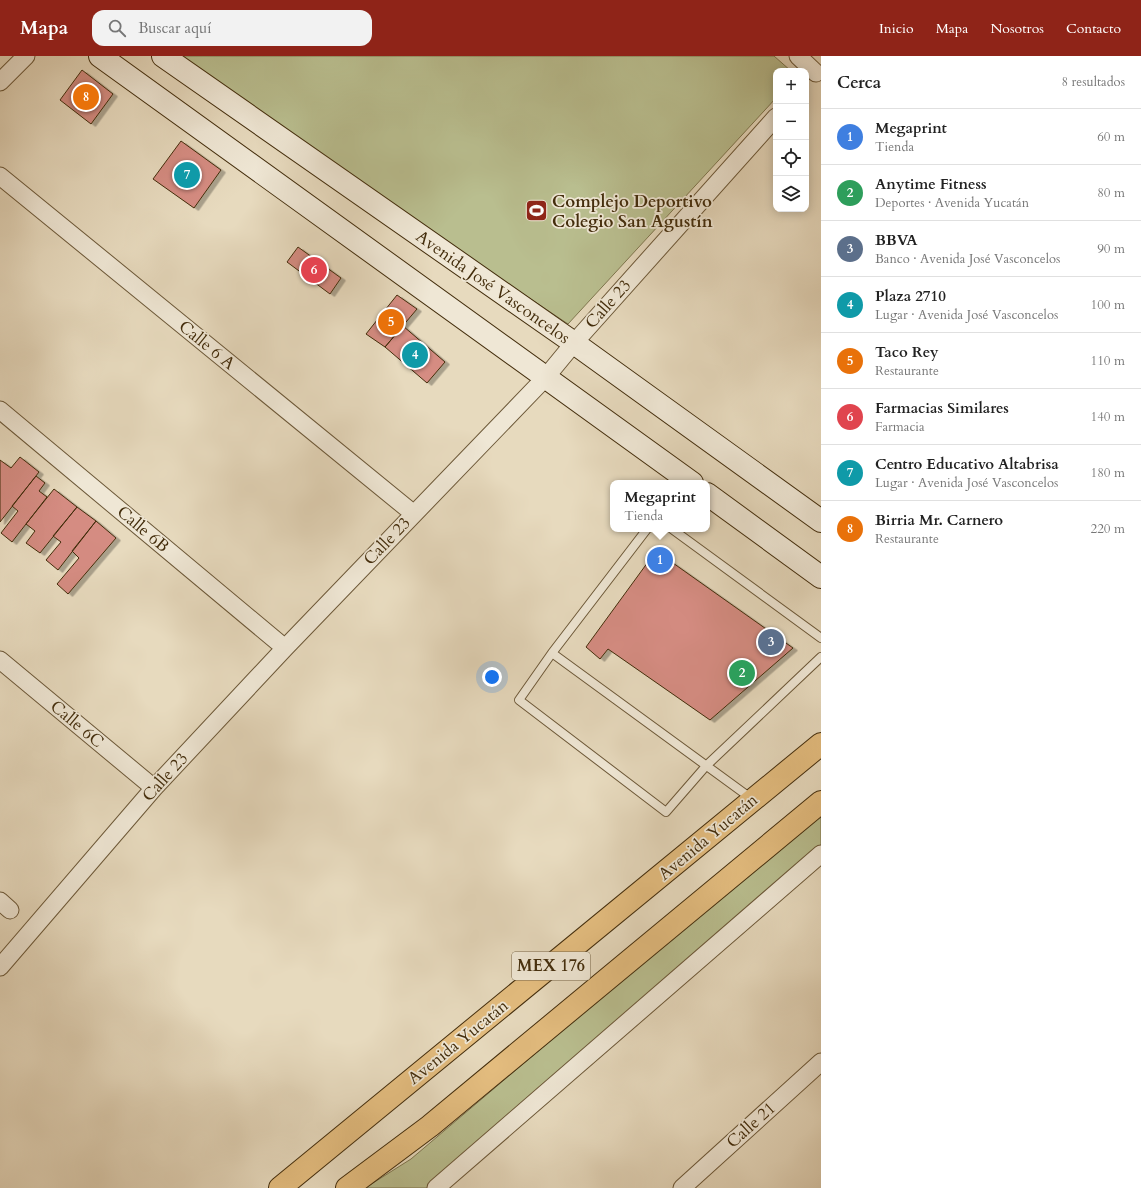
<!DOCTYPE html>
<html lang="es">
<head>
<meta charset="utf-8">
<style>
	:root { --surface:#fff; --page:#f2f2f2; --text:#222; --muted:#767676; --line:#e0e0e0; --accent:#8f2418 }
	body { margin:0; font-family:Cardo,serif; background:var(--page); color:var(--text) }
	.controls { position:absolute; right:12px; top:12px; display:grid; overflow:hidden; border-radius:8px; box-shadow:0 2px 10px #0003 }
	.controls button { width:36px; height:36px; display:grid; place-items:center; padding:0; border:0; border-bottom:1px solid var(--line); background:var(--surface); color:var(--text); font:20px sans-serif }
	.you { position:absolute; left:492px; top:621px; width:14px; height:14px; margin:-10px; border:3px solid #fff; border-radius:50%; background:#1a73e8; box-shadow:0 0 0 6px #1a73e833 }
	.badge { display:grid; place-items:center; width:26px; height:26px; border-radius:50%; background:var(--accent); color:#fff; font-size:13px; font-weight:700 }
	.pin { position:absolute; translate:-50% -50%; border:2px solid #fff; box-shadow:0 1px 4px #0006 }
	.popup { position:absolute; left:610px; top:424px; width:100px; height:52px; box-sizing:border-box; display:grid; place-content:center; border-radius:8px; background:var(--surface); filter:drop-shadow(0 1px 3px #0005); font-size:13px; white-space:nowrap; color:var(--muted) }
	.popup b { font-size:15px; color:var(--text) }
	.popup::after { content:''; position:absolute; left:50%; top:100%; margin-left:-8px; border:8px solid transparent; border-top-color:var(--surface) }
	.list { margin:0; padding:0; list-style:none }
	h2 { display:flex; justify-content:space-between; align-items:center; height:52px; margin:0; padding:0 16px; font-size:17px }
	h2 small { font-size:13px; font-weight:400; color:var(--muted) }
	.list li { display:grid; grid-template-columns:26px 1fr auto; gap:12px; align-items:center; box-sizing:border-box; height:56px; padding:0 16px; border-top:1px solid var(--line) }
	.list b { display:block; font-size:15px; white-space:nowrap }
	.list p { margin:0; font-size:13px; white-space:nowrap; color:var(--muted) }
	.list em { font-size:13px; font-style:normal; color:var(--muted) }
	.icon { flex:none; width:22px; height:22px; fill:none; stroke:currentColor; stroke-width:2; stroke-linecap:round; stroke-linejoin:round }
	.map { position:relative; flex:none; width:821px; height:1132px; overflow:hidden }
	header { display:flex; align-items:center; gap:24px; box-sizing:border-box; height:56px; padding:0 20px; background:var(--accent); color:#fff }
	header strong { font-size:19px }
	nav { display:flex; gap:22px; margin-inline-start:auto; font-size:14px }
	.search { width:280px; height:36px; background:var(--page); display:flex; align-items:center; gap:10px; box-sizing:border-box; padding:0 14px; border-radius:12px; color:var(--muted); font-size:15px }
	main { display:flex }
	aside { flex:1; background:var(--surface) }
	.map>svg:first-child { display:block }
	.green { fill:#b9be8f; stroke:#7e764e }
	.building { fill:#d58c82; stroke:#432d0c; filter:url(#shadow) }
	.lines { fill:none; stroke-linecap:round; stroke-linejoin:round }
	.service-casing { stroke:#6c5838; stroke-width:10 }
	.minor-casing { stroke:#6c5838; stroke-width:19 }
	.secondary-casing { stroke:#432d0c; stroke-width:24 }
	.primary-casing { stroke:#432d0c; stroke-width:24 }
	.service { stroke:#efe7d5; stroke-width:8 }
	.minor { stroke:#efe7d5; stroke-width:17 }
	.secondary { stroke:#efe7d5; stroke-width:22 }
	.primary { stroke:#e4bd7f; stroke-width:22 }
	.labels { text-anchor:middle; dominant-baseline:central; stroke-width:3.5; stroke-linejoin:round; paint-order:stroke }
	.shield { fill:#efe7d5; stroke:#776548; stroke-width:1 }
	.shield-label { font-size:16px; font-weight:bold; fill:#432d0c }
	.poi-label { font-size:17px; font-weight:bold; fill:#432d0c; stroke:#efe7d5; text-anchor:start }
	.street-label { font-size:17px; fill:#432d0c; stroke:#efe7d5 }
</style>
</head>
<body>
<header>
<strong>Mapa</strong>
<div class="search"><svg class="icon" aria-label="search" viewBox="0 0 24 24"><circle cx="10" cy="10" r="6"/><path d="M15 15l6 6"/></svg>Buscar aquí</div>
<nav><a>Inicio</a><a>Mapa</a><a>Nosotros</a><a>Contacto</a></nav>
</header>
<main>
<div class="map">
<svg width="821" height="1132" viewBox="0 0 821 1132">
	<defs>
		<filter id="shadow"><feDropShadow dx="4.5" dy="2.5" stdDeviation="0" flood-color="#0004"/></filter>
	</defs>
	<rect width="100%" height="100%" fill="#e7dabe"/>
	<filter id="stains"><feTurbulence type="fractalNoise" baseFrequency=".005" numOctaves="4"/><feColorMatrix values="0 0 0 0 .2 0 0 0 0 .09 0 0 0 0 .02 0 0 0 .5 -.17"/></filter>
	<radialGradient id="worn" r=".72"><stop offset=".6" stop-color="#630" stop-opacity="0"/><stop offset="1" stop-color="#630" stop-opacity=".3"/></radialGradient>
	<path class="green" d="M168,0H774L791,15H776V42L568,268Z
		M821,755V808L439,1132H365L411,1103Z"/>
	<path class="building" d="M82,14L113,38L91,68L60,44Z
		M181,85L221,114L194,152L153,123Z
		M298,191L341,222L330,238L287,206Z
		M397,239L417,253L385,291L366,278Z
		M403,270L445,306L427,327L385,291Z
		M20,401L39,416L0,466V404L11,412Z
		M36,420L45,427L39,435L47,441L12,486L1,477L18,455L12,450Z
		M54,433L77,451L40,497L26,487L35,475L26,468Z
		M77,451L96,465L58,514L46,504L61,486L53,480Z
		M96,465L116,482L68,538L57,528L79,502L72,495Z
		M656,495L793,592L710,664L608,593L600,603L586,591Z"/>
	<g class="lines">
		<defs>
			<path id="service" d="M647,473L552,597L519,644L666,756L706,710L821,601
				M672,473L821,582
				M552,597L752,743"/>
			<path id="minor" d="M798,0L816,17
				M0,26L26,0
				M0,120L414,458
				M0,354L285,592
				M0,604L154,732
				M0,845L10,854
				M0,911L154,732L285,592L546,321L574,287L776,61
				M436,1132L821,798
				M682,1132L821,1006"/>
			<path id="secondary" d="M100,0L692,427
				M163,0L574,287L821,465
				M707,438L821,521"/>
			<path id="primary" d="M280,1132L821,688
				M347,1132L430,1070L821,746"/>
		</defs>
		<use href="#service" class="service-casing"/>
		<use href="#minor" class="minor-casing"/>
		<use href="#secondary" class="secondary-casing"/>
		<use href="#primary" class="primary-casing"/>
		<use href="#service" class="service"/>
		<use href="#minor" class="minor"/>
		<use href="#secondary" class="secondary"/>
		<use href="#primary" class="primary"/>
	</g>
	<defs>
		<symbol id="stadium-square" viewBox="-11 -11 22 22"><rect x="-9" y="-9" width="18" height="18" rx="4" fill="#8f2418" stroke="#efe7d5"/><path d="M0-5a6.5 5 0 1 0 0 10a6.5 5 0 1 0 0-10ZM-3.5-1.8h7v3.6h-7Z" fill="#fff"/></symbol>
	</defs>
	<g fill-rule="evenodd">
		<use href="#stadium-square" x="524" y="142" width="25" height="25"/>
	</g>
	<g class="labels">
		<rect class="shield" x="512" y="896" width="78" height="28" rx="3"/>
		<g class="shield-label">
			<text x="551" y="910">MEX 176</text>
		</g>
		<g class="poi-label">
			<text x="552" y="145">Complejo Deportivo<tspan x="552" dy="20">Colegio San Agustín</tspan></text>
		</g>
		<g class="street-label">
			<text transform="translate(493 231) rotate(35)">Avenida José Vasconcelos</text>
			<text transform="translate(608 248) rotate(-48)">Calle 23</text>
			<text transform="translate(207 289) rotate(39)">Calle 6 A</text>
			<text transform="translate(143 473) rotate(40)">Calle 6B</text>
			<text transform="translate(387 485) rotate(-46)">Calle 23</text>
			<text transform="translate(77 668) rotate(40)">Calle 6C</text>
			<text transform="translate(165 721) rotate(-48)">Calle 23</text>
			<text transform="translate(708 781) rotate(-40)">Avenida Yucatán</text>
			<text transform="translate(458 986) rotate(-39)">Avenida Yucatán</text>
			<text transform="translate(751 1069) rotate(-42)">Calle 21</text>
		</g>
	</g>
	<rect width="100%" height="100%" filter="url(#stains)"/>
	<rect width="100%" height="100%" fill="url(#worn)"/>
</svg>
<div class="controls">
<button>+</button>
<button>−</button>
<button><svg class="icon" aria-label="locate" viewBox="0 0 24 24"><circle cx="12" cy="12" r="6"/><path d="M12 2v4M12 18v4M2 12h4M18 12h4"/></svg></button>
<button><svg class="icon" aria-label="layers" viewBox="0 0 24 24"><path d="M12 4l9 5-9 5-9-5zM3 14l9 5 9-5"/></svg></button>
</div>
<div class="you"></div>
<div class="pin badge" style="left:660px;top:504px;background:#3f7fe0">1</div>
<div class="popup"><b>Megaprint</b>Tienda</div>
<div class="pin badge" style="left:742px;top:617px;background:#2e9e5b">2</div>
<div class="pin badge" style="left:771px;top:586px;background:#5c6f8a">3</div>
<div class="pin badge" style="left:415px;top:299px;background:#0f9aa8">4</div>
<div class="pin badge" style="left:391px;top:266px;background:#e8710a">5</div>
<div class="pin badge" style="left:314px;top:214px;background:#e0444e">6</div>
<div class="pin badge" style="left:187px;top:119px;background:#0f9aa8">7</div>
<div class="pin badge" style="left:86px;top:41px;background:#e8710a">8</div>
</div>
<aside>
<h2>Cerca<small>8 resultados</small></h2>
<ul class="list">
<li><span class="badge" style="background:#3f7fe0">1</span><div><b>Megaprint</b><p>Tienda</p></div><em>60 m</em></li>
<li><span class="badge" style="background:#2e9e5b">2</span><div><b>Anytime Fitness</b><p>Deportes · Avenida Yucatán</p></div><em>80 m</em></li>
<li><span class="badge" style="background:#5c6f8a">3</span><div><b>BBVA</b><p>Banco · Avenida José Vasconcelos</p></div><em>90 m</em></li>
<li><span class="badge" style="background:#0f9aa8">4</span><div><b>Plaza 2710</b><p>Lugar · Avenida José Vasconcelos</p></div><em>100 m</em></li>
<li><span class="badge" style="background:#e8710a">5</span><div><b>Taco Rey</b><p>Restaurante</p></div><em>110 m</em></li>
<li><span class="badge" style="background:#e0444e">6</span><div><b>Farmacias Similares</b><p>Farmacia</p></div><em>140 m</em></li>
<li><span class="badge" style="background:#0f9aa8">7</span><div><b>Centro Educativo Altabrisa</b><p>Lugar · Avenida José Vasconcelos</p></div><em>180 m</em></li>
<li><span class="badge" style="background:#e8710a">8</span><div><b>Birria Mr. Carnero</b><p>Restaurante</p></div><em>220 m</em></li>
</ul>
</aside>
</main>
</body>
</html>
